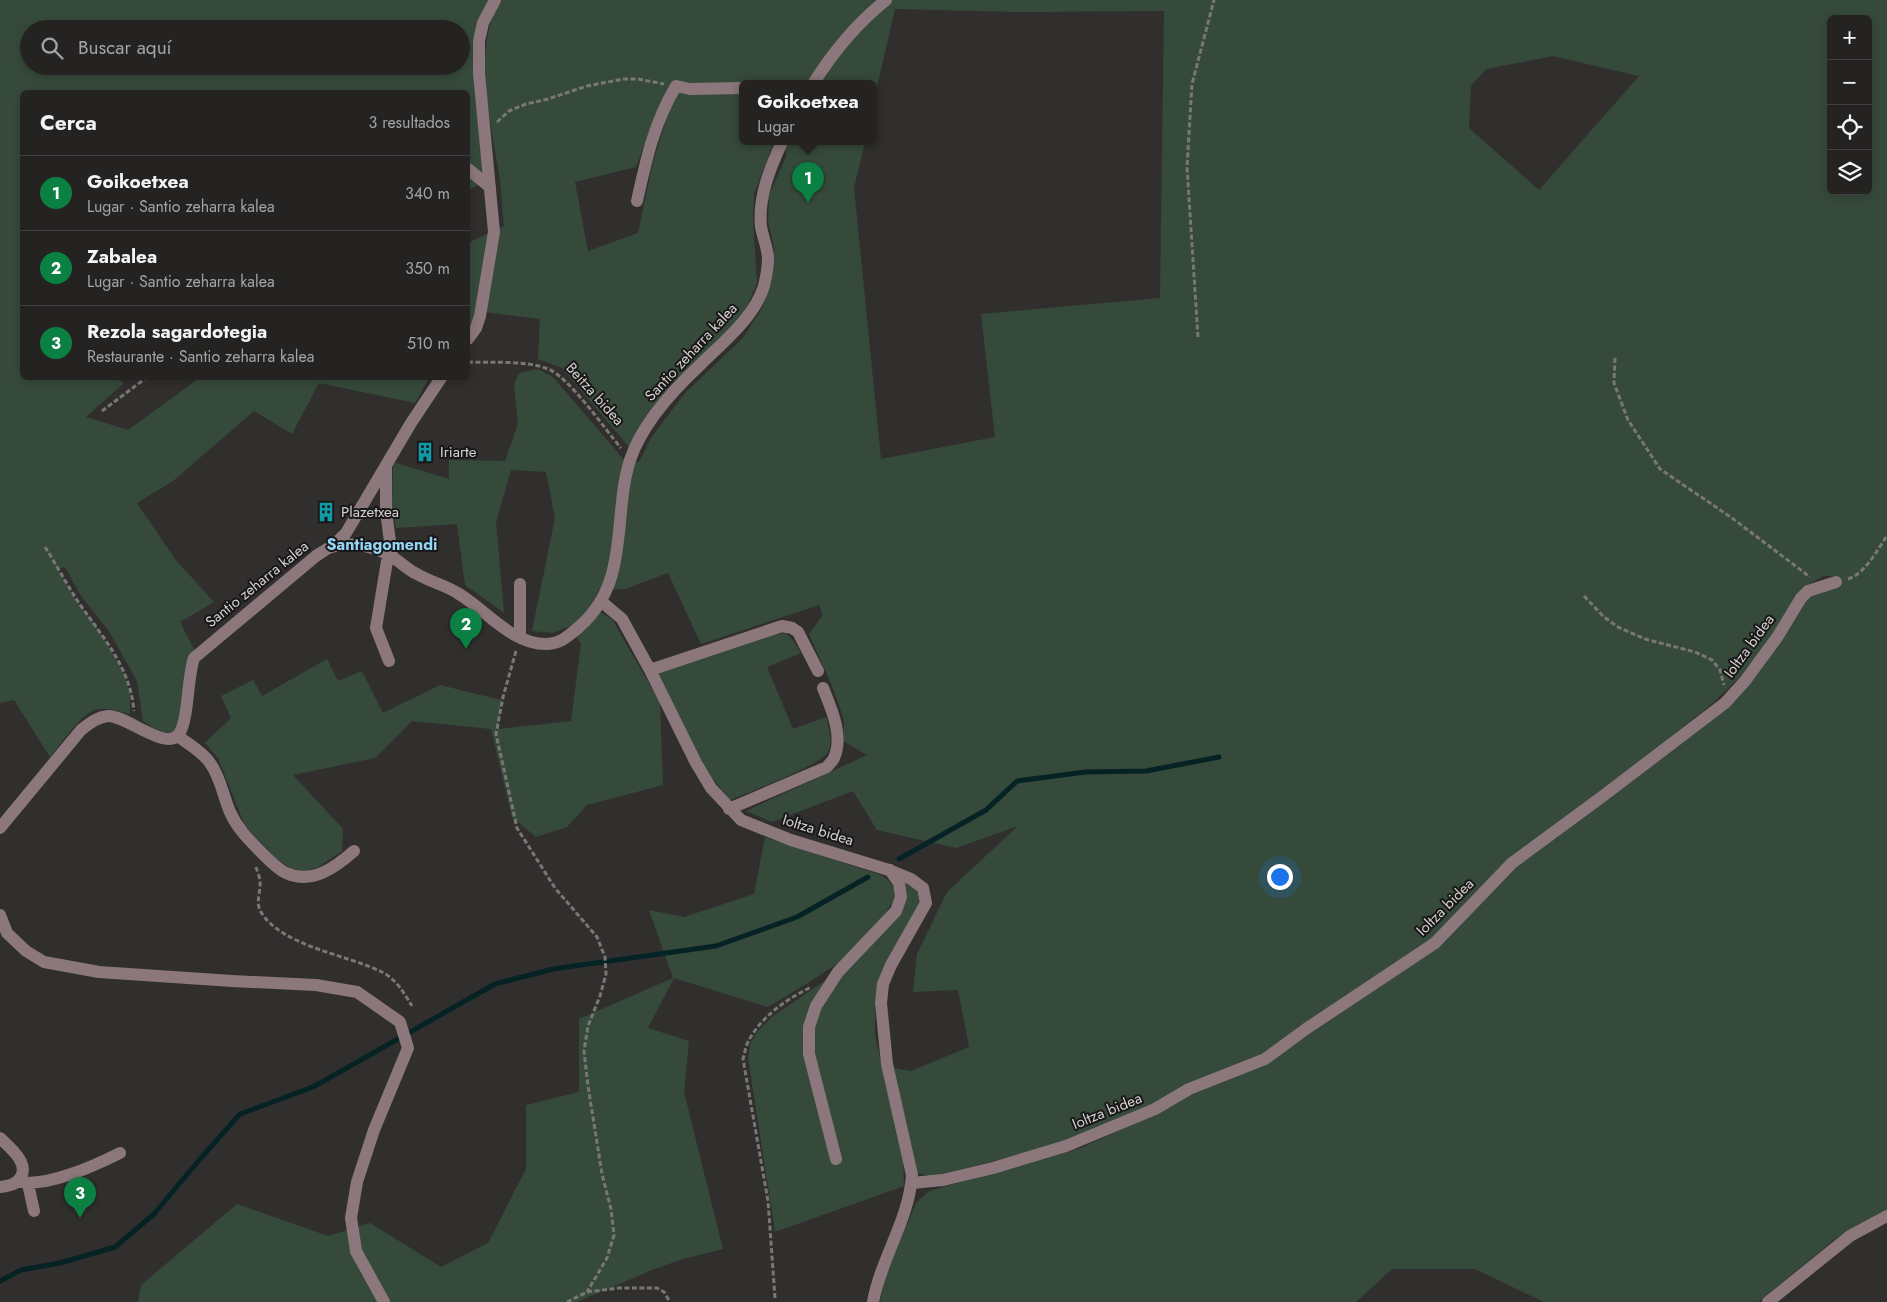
<!DOCTYPE html>
<html lang="es">
<head>
<meta charset="utf-8">
<style>
	:root { --surface:#252322; --page:#312f2f; --text:#f1f3f6; --muted:#a3a4a5; --line:#424040; --accent:#0b8043 }
	body { margin:0; font-family:Jost,sans-serif; background:var(--page); color:var(--text) }
	.controls { position:absolute; right:15px; top:15px; display:grid; overflow:hidden; border-radius:8px; box-shadow:0 2px 8px #0003 }
	.controls button { width:45px; height:45px; display:grid; place-items:center; padding:0; border:0; border-bottom:1px solid var(--line); background:var(--surface); color:var(--text); font:25px sans-serif }
	.you { position:absolute; left:1279px; top:876px; width:18px; height:18px; margin:-12px; border:4px solid #fff; border-radius:50%; background:#1a73e8; box-shadow:0 0 0 8px #1a73e833 }
	.badge { display:grid; place-items:center; width:32px; height:32px; border-radius:50%; background:var(--accent); color:#fff; font-size:16px; font-weight:700 }
	.pin { position:absolute; translate:-50% -41px; filter:drop-shadow(0 1px 2px #0008) }
	.pin::after { content:''; position:absolute; top:26px; width:18px; height:15px; background:inherit; clip-path:polygon(0 0,100% 0,50% 100%) }
	.popup { position:absolute; left:739px; top:80px; width:138px; height:65px; box-sizing:border-box; display:grid; place-content:center; border-radius:8px; background:var(--surface); filter:drop-shadow(0 1px 4px #0005); font-size:16px; white-space:nowrap; color:var(--muted) }
	.popup b { font-size:19px; color:var(--text) }
	.popup::after { content:''; position:absolute; left:50%; top:100%; margin-left:-10px; border:10px solid transparent; border-top-color:var(--surface) }
	.list { margin:0; padding:0; list-style:none }
	h2 { display:flex; justify-content:space-between; align-items:center; height:65px; margin:0; padding:0 20px; font-size:21px }
	h2 small { font-size:16px; font-weight:400; color:var(--muted) }
	.list li { display:grid; grid-template-columns:32px 1fr auto; gap:15px; align-items:center; box-sizing:border-box; height:75px; padding:0 20px; border-top:1px solid var(--line) }
	.list b { display:block; font-size:19px; white-space:nowrap }
	.list p { margin:0; font-size:16px; white-space:nowrap; color:var(--muted) }
	.list em { font-size:16px; font-style:normal; color:var(--muted) }
	.icon { flex:none; width:28px; height:28px; fill:none; stroke:currentColor; stroke-width:2; stroke-linecap:round; stroke-linejoin:round }
	.map { position:relative; flex:none; width:1887px; height:1302px; overflow:hidden }
	.search { position:absolute; background:var(--surface); box-shadow:0 2px 8px #0003; left:20px; top:20px; width:450px; height:55px; display:flex; align-items:center; gap:12px; box-sizing:border-box; padding:0 18px; border-radius:28px; color:var(--muted); font-size:19px }
	.panel { position:absolute; background:var(--surface); box-shadow:0 2px 8px #0003; left:20px; top:90px; width:450px; height:290px; border-radius:8px }
	.map>svg:first-child { display:block }
	.green { fill:#364a3b; fill-rule:evenodd }
	.lines { fill:none; stroke-linecap:round; stroke-linejoin:round }
	.stream { stroke:#052225; stroke-width:5 }
	.path { stroke:#797776; stroke-width:3; stroke-dasharray:5 2.5; stroke-linecap:butt }
	.minor { stroke:#8c787c; stroke-width:12 }
	.labels { text-anchor:middle; dominant-baseline:central; stroke-width:4; stroke-linejoin:round; paint-order:stroke }
	.street-label { font-size:15px; fill:#d4d3d2; stroke:#191717 }
	.poi-label { font-size:15px; fill:#d4d3d2; stroke:#191717; text-anchor:start }
	.neighbourhood-label { font-size:16px; font-weight:bold; fill:#93d5f5; stroke:#191717 }
</style>
</head>
<body>
<div class="map">
<svg width="1887" height="1302" viewBox="0 0 1887 1302">
	<rect width="100%" height="100%" fill="#312f2d"/>
	<path class="green" d="M0,0H489L483,11L484,181L468,191V92H22V378H114L124,383L86,417L128,430L198,379V378H429L415,403L319,383L292,434L254,411L173,481L137,503L175,559L214,602L180,622L196,653L182,717L175,731C162,735 154,728 143,721L137,681L109,631L81,596L65,567L58,569L75,599L97,627L124,673L130,694V714C120,712 105,706 94,710C79,717 61,744 50,757L14,700L0,703ZM29,29H461V66H29Z
		M501,0H1887V1210L1835,1239L1758,1302H1544L1475,1269H1392L1356,1302H880L885,1276L916,1203L929,1191L1081,1148L1162,1111L1193,1093L1269,1062L1444,943L1515,865L1626,786L1716,716L1744,690L1771,655L1805,600L1816,593L1838,586L1837,576H1824L1803,587L1769,639L1742,675L1713,703L1612,784L1506,862L1433,938L1260,1057L1180,1089L1151,1107L1062,1143L933,1177L917,1173L894,1068L911,1071L969,1047L958,990L913,992L917,954L947,892L1018,826L956,848L877,830L853,791L772,822L746,811L867,755L843,741L844,720L832,686L809,634L823,615L819,605L701,644L668,573L625,589L599,590L590,607L612,619L660,703L663,785L587,805L567,827L536,837L512,817L491,729L412,721L375,758L293,775L343,829L342,851L318,867L306,871L292,869L277,859L245,826L218,758L205,743L231,718L221,696L253,680L262,696L327,659L338,681L362,671L383,713L440,685L501,700L499,729L571,721L581,644L570,626L553,633L532,631L555,518L546,472L511,470L496,522L504,613L465,585L457,524L396,528L392,508L393,462L449,479V460L505,461L518,424L514,384L519,373L538,369L554,378L625,461L639,462L651,438L685,393L743,338L761,310L771,283L774,247L768,221L769,195L787,155L782,142H865L854,188L881,459L995,437L981,314L1160,298L1164,11L1022,12L895,9L873,104V84H743V142H774L754,194L753,220L757,283L747,307L731,330L671,384L644,419L629,447L562,368L538,359L540,319L485,312L468,328V243L504,226C502,211 502,195 500,180C492,125 470,50 501,0ZM1831,19H1868V191H1831ZM1553,56L1639,76L1539,190L1469,128L1471,86L1486,69ZM667,117L653,162L638,233L588,251L575,182L636,167L654,119Z
		M785,633L792,639L801,653L767,667L793,729L826,717C828,727 834,741 828,752C821,765 747,793 730,800L706,770L657,673L773,635Z
		M765,837L881,875C888,880 894,884 895,893C896,908 850,955 837,964C815,979 791,993 768,1007L674,978L648,1028L689,1041L684,1092L723,1249L683,1259L652,1270L577,1302H138L141,1285L237,1204L328,1236L370,1223L441,1267L488,1243L526,1169V1105L579,1092V1019L673,978L649,910L684,917L754,894Z
		M906,883L917,890L920,899L918,908L875,1003V1035L903,1161L904,1186L775,1232L748,1058L750,1044L757,1032L773,1016L823,982L844,971L905,896Z"/>
	<g class="lines">
		<path class="stream" d="M899,859L986,810L1017,781L1085,772L1146,771L1219,757
			M0,1281L21,1270L60,1263L115,1247L154,1214L200,1159L240,1114L313,1087L495,984L553,969L716,946L797,917L868,877"/>
		<path class="path" d="M497,122L509,111L526,104L548,99L587,86L623,79H638L664,84
			M1198,337L1187,167L1192,84L1214,0
			M1615,358L1614,383L1628,420L1660,469L1732,518L1810,577
			M468,362C492,363 526,360 548,369C568,376 605,429 621,448
			M102,411L146,378
			M45,547C56,564 66,583 77,600C101,636 130,665 134,711
			M1848,579C1865,574 1877,550 1887,536
			M1584,596L1604,617L1618,627L1645,639L1695,652L1712,660L1720,670L1724,685
			M516,651L503,697L496,734L517,828L555,888L597,937L605,957L606,974L600,996L588,1026L584,1051L588,1086L602,1174L611,1209L614,1235L607,1258L587,1292
			M256,867C257,871 260,877 260,882C261,892 255,902 261,912C281,946 348,955 382,972C396,979 404,993 412,1006
			M775,1298L768,1201L743,1059C745,1052 746,1045 749,1040C762,1016 787,999 811,987
			M567,1302L587,1292L619,1288H657L664,1292L670,1302"/>
		<path class="minor" d="M813,84C833,52 856,24 886,0
			M468,169L490,187
			M637,201C646,160 654,123 676,86L690,89L743,88
			M468,339L476,328L480,316L494,232L479,73V41L483,23L495,0
			M386,467V511L392,557
			M332,547L346,533L411,423L441,378
			M388,555L376,628L389,661
			M520,584V637
			M602,602L622,619L650,670L696,763L711,788L741,820L791,840L889,870L911,879L923,888L926,903L891,965L883,984L881,1003L887,1064L912,1175C909,1220 881,1258 873,1302
			M650,670L782,626L792,628L798,632L818,671
			M178,736C188,744 203,752 210,763C221,778 223,796 230,812C237,828 248,839 260,851C268,859 277,869 286,873C312,885 336,867 354,851
			M729,809L827,767C829,764 833,761 834,758C844,736 831,708 823,688
			M0,828L81,730C89,724 97,717 108,716C126,715 166,752 179,734C189,719 187,678 194,658L316,556C321,553 326,549 331,547C350,540 376,547 392,557C401,562 408,570 417,574C430,582 446,585 459,594C486,610 512,645 547,644C562,643 568,636 579,627C631,582 612,517 630,460C642,424 673,390 700,365C723,342 754,318 764,286C766,278 768,265 768,257C767,247 763,237 761,227C758,197 770,168 782,142
			M0,915L7,933L26,951L44,962L99,972L232,981L316,985L357,992L400,1022L408,1048L374,1130L357,1182L351,1218L356,1251L384,1302
			M0,1138C9,1147 29,1162 21,1177C16,1185 8,1186 0,1187
			M836,1159L809,1054V1027L816,1006L838,972L896,911L901,897L899,883L890,870
			M18,1181C44,1189 96,1165 120,1153
			M912,1183L943,1180L993,1168L1066,1146L1155,1109L1189,1089L1265,1059L1306,1029L1435,943L1512,863L1603,796L1725,703L1745,681L1778,636L1801,598L1808,591L1836,582
			M28,1184L34,1211
			M1768,1302L1850,1236L1887,1216"/>
	</g>
	<defs>
		<symbol id="building-bare" viewBox="-9 -9 18 18"><path d="M-4-6H4V6H1V3H-1V6H-4ZM-2.5-4.3h1.7v1.8h-1.7ZM.8-4.3h1.7v1.8H.8ZM-2.5-1h1.7V.8h-1.7ZM.8-1h1.7V.8H.8Z" fill="#0f9aa8" stroke="#191717" stroke-width="2.5" paint-order="stroke"/></symbol>
	</defs>
	<g fill-rule="evenodd">
		<use href="#building-bare" x="411" y="438" width="28" height="28"/>
		<use href="#building-bare" x="312" y="498" width="28" height="28"/>
	</g>
	<g class="labels">
		<g class="street-label">
			<text transform="translate(691 352) rotate(-47)">Santio zeharra kalea</text>
			<text transform="translate(595 394) rotate(48)">Beitza bidea</text>
			<text transform="translate(257 584) rotate(-39)">Santio zeharra kalea</text>
			<text transform="translate(1749 646) rotate(-54)">Ioltza bidea</text>
			<text transform="translate(818 830) rotate(17)">Ioltza bidea</text>
			<text transform="translate(1445 907) rotate(-45)">Ioltza bidea</text>
			<text transform="translate(1107 1111) rotate(-22)">Ioltza bidea</text>
		</g>
		<g class="poi-label">
			<text x="440" y="452">Iriarte</text>
			<text x="341" y="512">Plazetxea</text>
		</g>
		<g class="neighbourhood-label">
			<text x="382" y="544">Santiagomendi</text>
		</g>
	</g>
</svg>
<div class="controls">
<button>+</button>
<button>−</button>
<button><svg class="icon" aria-label="locate" viewBox="0 0 24 24"><circle cx="12" cy="12" r="6"/><path d="M12 2v4M12 18v4M2 12h4M18 12h4"/></svg></button>
<button><svg class="icon" aria-label="layers" viewBox="0 0 24 24"><path d="M12 4l9 5-9 5-9-5zM3 14l9 5 9-5"/></svg></button>
</div>
<div class="you"></div>
<div class="pin badge" style="left:808px;top:203px">1</div>
<div class="popup"><b>Goikoetxea</b>Lugar</div>
<div class="pin badge" style="left:466px;top:649px">2</div>
<div class="pin badge" style="left:80px;top:1218px">3</div>
<div class="search"><svg class="icon" aria-label="search" viewBox="0 0 24 24"><circle cx="10" cy="10" r="6"/><path d="M15 15l6 6"/></svg>Buscar aquí</div>
<section class="panel">
<h2>Cerca<small>3 resultados</small></h2>
<ul class="list">
<li><span class="badge">1</span><div><b>Goikoetxea</b><p>Lugar · Santio zeharra kalea</p></div><em>340 m</em></li>
<li><span class="badge">2</span><div><b>Zabalea</b><p>Lugar · Santio zeharra kalea</p></div><em>350 m</em></li>
<li><span class="badge">3</span><div><b>Rezola sagardotegia</b><p>Restaurante · Santio zeharra kalea</p></div><em>510 m</em></li>
</ul>
</section>
</div>
</body>
</html>
